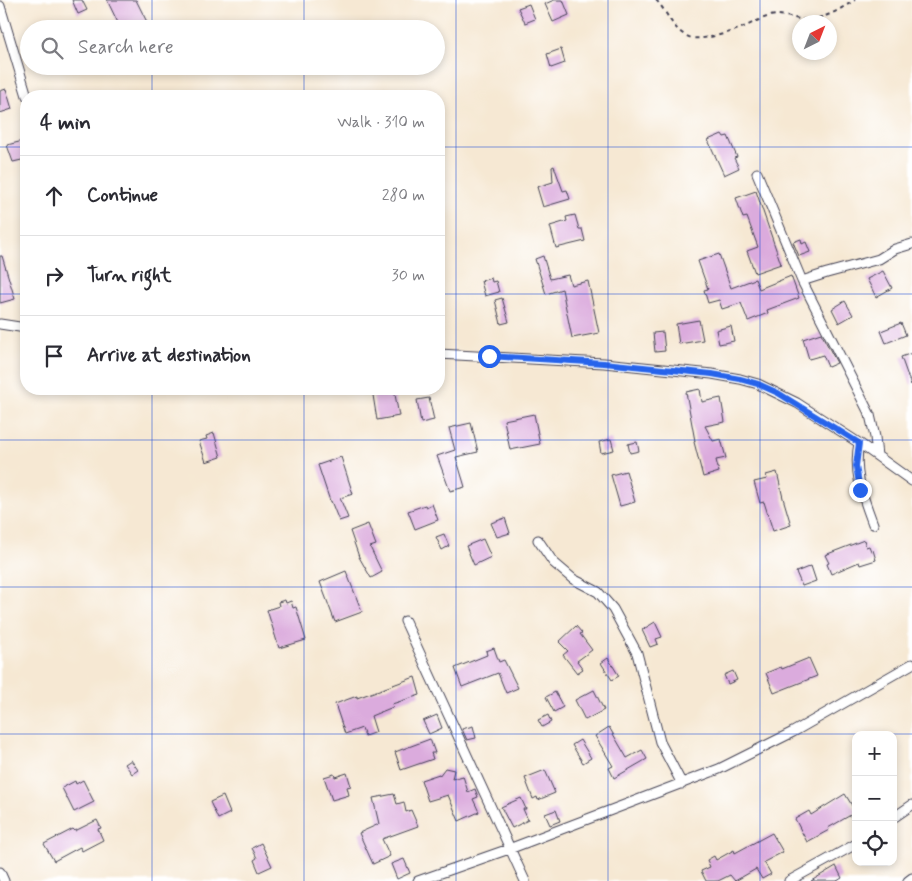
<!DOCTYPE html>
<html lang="en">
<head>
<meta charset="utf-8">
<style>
	:root { --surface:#fff; --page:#f2f2f3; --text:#2b2b33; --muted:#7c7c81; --line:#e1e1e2 }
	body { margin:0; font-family:Mynerve,sans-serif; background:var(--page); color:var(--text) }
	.controls { position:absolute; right:15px; bottom:15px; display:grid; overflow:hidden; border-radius:10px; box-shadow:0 2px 8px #0003 }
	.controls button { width:45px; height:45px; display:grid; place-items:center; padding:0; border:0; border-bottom:1px solid var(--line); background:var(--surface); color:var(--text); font:25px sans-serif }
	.compass { position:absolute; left:792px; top:15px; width:45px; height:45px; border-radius:50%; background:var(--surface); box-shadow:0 2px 8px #0003; rotate:42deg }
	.stop { position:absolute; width:15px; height:15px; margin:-11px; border:4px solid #2563eb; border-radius:50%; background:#fff }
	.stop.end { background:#2563eb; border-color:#fff; box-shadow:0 1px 5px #0008 }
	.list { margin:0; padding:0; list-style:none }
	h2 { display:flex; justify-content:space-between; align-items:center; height:65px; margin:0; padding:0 20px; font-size:21px }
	h2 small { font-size:16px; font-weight:400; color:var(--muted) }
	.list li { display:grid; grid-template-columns:32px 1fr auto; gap:15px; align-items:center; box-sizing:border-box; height:80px; padding:0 20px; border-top:1px solid var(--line) }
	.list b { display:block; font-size:19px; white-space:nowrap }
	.list em { font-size:16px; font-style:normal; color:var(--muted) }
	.icon { flex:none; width:28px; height:28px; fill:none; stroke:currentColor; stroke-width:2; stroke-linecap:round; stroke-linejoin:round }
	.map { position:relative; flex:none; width:912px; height:881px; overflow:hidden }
	.search { position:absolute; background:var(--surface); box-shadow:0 2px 8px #0003; left:20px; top:20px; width:425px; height:55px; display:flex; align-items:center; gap:12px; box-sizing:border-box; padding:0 18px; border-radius:28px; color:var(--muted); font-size:19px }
	.panel { position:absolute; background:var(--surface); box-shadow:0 2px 8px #0003; left:20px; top:90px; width:425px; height:305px; border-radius:20px }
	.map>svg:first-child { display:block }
	.building { fill:#dbabdd }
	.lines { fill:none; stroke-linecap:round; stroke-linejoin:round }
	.minor-casing { stroke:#424052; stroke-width:11 }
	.path { stroke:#424052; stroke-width:2; stroke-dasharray:4 4; stroke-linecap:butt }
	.minor { stroke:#fff; stroke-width:9 }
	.route { stroke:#2563eb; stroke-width:6 }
	.grid { fill:none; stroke:#1d4ed8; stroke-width:1; stroke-opacity:0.55 }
</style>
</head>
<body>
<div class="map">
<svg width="912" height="881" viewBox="0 0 912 881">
	<rect width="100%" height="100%" fill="#fff"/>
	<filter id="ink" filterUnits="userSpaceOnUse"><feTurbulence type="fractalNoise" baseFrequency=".02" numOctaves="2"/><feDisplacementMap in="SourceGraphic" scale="10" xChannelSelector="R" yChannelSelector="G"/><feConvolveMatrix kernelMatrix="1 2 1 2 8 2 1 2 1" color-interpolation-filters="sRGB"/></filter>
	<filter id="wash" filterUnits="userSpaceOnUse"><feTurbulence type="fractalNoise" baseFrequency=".0096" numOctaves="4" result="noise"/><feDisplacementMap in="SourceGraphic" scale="20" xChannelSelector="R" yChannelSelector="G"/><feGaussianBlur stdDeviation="1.12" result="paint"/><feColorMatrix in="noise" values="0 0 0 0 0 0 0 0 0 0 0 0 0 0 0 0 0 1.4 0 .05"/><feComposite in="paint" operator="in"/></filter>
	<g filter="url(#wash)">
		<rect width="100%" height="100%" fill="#f6e8d3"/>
		<g id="blocks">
			<path class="building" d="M72,0H82L87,10L78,14Z
				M107,0H136L147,22L134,29H121Z
				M554,0H563L569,15L553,22L545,4Z
				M529,4L535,19L525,23L518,8Z
				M561,49L565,63L551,68L547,54Z
				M6,89L12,109L0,113V91Z
				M722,134L724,137L728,136L737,157L734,158L739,168L724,175L708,140Z
				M23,141L26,159L13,162L7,145Z
				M554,166L563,191L567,190L570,199L543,207L537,187L553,182L552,167Z
				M756,191L781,264L755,273L747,251L758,247L747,217L743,218L736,198Z
				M575,215L579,229H582L585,241L556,248L550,226L567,221L566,217Z
				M801,239L802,244L806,242L810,252L799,256L793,242Z
				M719,254L731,288L755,279L759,289L791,276L799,298L767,310L768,313L748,321L741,303L722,309L719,300L708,303L704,290L708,289L698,261Z
				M0,256H2L15,299L0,303Z
				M543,256L550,279L568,275L571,285L588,281L599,333L572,338L562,289L546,294L535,259Z
				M883,271L892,288L876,297L867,279Z
				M491,278L492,282L496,281L499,292L485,296L481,281Z
				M502,298L509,322L501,324L495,300Z
				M845,301L853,315L839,323L832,309Z
				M699,320L703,340L679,344L676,324Z
				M901,323L906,335L886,343L881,331Z
				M731,326L734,341L719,344L716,330Z
				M663,332L665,351L655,352L653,333Z
				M821,333L837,363L828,367L823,355L809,359L803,339Z
				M912,353V384L911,385L901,357Z
				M372,389H394L399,416L377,420Z
				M700,389L702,402L721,398L725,422L705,426L713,441L721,439L726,458L716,460L719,472L703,477L694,442L695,441L686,392Z
				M429,398L434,420L421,423L417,400Z
				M534,414L540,444L510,450L504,420Z
				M471,423L478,452L456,457L465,487L450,491L437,456L455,450L449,428Z
				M214,433L221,457L206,462L199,441L207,439L206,436Z
				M611,439L614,450L601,453L599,442Z
				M637,442L639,451L630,453L628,444Z
				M341,457L353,494L340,498L348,518L339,521L331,501H330L318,465Z
				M626,471L635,502L620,506L611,475Z
				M777,472L783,498L791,525L773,531L764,502L760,503L754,482L767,479L766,475Z
				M432,504L438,520L415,529L408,511L425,505L426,507Z
				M505,518L510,533L497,537L491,523Z
				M368,524L376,545L370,547L382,572L371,578L359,557L350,531Z
				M444,534L449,546L442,550L436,537Z
				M483,539L491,557L474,565L466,546Z
				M864,540L866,547L869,546L871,551L873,550L876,560L860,565L859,562L831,574L827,564L829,563L825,555Z
				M811,566L816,581L802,586L796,572Z
				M346,571L362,612L335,622L320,582Z
				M285,600L286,603L291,601L293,608L296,607L306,640L279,648L267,610L279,606L278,602Z
				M655,622L662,637L656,639L658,644L650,647L642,630Z
				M576,626L582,633L580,634L592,650L577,661L583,669L577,673L563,655L568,651L559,642Z
				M494,648L499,662L504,660L518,688L506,693L498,673L462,687L455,668L487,655L486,651Z
				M608,658L619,676L612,680L601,663Z
				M809,658L817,676L774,693L766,673L781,667L782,669Z
				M733,671L737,680L728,684L724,675Z
				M415,677L420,695L392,704L393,707L371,716L376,732L365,736L362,728L345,734L335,704L357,696V698Z
				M594,690L604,710L585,720L575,700Z
				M555,692L563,707L554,712L546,697Z
				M437,715L442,728L429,734L423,721Z
				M548,715L551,722L542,727L538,720Z
				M473,726L476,738L467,740L462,729Z
				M609,727L627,758L642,750L647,759L614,778L609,768L613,766L595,736Z
				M430,739L435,753H431L433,759L401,770L395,752Z
				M580,740L591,758L583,763L572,745Z
				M131,760L138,770L132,774L125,764Z
				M445,768L454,770L452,779L463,776L468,792L475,789L478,797L473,799L479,812L459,821L448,795L428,801L421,780L439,774V776Z
				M545,770L555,793L538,800L537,797L533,799L525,778Z
				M347,773L351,786L347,787L349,795L332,800L324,777L334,774L335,777Z
				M83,780L94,802L74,812L62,788L75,781L76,784Z
				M394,794L397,804L404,802L406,812L411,810L418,826L382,839L390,856L373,864L359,833L379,824L373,798Z
				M845,794L856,812L828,828L829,830L807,842L795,819L809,811L811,815Z
				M223,796L230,813L218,819L210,802Z
				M521,798L526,809H523L528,820L512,828L501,807Z
				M556,810L560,821L550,825L545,814Z
				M97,820L101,828L98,829L103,840L82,851L80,847L54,861L44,844L73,829L75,831Z
				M772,833L783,852L764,862L771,874L762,879L756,869L735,881L730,875L718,881H706L701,871L710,867L707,860L714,856L716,860L734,850L735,853Z
				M261,843L272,866L259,872L254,860L257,858L252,848Z
				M404,859L410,873L397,879L391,864Z
				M836,866L842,878L837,881H811Z"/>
		</g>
	</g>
	<g filter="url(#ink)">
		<use href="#blocks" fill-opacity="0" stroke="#424052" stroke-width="1"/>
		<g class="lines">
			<defs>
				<path id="minor" d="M0,6L27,96
					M757,173L802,281
					M0,324L26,328
					M439,354L604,363L712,374L740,379L758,384L797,403L859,443L912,481
					M859,443C853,473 863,497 873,524
					M877,456L875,437L870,415L802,281L827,273L879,259L895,249L912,244
					M538,540L553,562L573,579L598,592L613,609L637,653L660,742L682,784
					M405,621L525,881
					M893,818L912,805
					M0,872L4,881
					M418,881L509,849L719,769L793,732L912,664
					M789,881L856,844
					M908,881L912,878"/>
			</defs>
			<use href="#minor" class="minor-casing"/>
			<path class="path" d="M656,0C668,12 673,33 692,38C704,40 729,33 741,28C752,24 764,16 776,15C789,15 801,22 814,19C830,16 842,8 855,0"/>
			<use href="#minor" class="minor"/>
		</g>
	</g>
	<g class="lines" filter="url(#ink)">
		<path class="route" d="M489,356L604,363L712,374L740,379L758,384L778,393L859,443L856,466L860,490"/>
	</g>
	<path class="grid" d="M152,0V29M304,0V29M456,0V881M608,0V881M760,0V881M152,66V96M304,66V96M0,147H26M439,147H912M0,294H26M439,294H912M152,389V881M304,389V881M0,440H912M0,587H912M0,734H912"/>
</svg>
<div class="controls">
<button>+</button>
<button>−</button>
<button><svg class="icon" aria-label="locate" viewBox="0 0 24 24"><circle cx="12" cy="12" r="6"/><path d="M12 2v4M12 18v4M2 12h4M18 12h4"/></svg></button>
</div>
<svg class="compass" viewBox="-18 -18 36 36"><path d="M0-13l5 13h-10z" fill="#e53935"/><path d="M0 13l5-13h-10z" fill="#7c7c81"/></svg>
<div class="stop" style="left:489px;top:356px"></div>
<div class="stop end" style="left:860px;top:490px"></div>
<div class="search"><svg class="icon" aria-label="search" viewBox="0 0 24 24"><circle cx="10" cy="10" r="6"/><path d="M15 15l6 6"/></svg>Search here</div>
<section class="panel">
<h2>4 min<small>Walk · 310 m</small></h2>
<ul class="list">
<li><svg class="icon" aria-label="ahead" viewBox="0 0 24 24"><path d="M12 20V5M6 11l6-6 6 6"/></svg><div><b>Continue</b></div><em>280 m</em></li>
<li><svg class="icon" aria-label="right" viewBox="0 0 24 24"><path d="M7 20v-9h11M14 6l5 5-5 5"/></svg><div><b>Turn right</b></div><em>30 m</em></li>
<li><svg class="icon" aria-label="arrive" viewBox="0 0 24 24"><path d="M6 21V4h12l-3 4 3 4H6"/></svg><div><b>Arrive at destination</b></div></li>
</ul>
</section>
</div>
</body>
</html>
